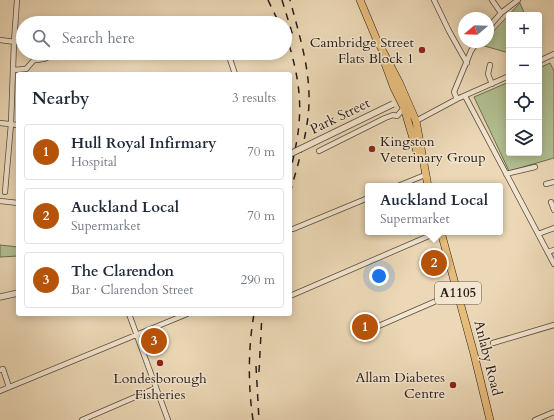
<!DOCTYPE html>
<html lang="en">
<head>
<meta charset="utf-8">
<style>
	:root { --surface:#fff; --page:#f6f6f7; --text:#1f2937; --muted:#747a83; --line:#e0e1e3; --accent:#b45309 }
	body { margin:0; font-family:Cardo,serif; background:var(--page); color:var(--text) }
	.controls { position:absolute; right:12px; top:12px; display:grid; overflow:hidden; border-radius:4px; box-shadow:0 2px 10px #0003 }
	.controls button { width:36px; height:36px; display:grid; place-items:center; padding:0; border:0; border-bottom:1px solid var(--line); background:var(--surface); color:var(--text); font:20px sans-serif }
	.compass { position:absolute; left:458px; top:12px; width:36px; height:36px; border-radius:50%; background:var(--surface); box-shadow:0 2px 10px #0003; rotate:251deg }
	.you { position:absolute; left:379px; top:276px; width:14px; height:14px; margin:-10px; border:3px solid #fff; border-radius:50%; background:#1a73e8; box-shadow:0 0 0 6px #1a73e833 }
	.badge { display:grid; place-items:center; width:26px; height:26px; border-radius:50%; background:var(--accent); color:#fff; font-size:13px; font-weight:700 }
	.pin { position:absolute; translate:-50% -50%; border:2px solid #fff; box-shadow:0 1px 4px #0006 }
	.popup { position:absolute; left:365px; top:183px; width:138px; height:52px; box-sizing:border-box; display:grid; place-content:center; border-radius:4px; background:var(--surface); filter:drop-shadow(0 1px 3px #0005); font-size:13px; white-space:nowrap; color:var(--muted) }
	.popup b { font-size:15px; color:var(--text) }
	.popup::after { content:''; position:absolute; left:50%; top:100%; margin-left:-8px; border:8px solid transparent; border-top-color:var(--surface) }
	.list { margin:0; padding:0; list-style:none }
	h2 { display:flex; justify-content:space-between; align-items:center; height:52px; margin:0; padding:0 16px; font-size:17px }
	h2 small { font-size:13px; font-weight:400; color:var(--muted) }
	.list li { display:grid; grid-template-columns:26px 1fr auto; gap:12px; align-items:center; box-sizing:border-box; height:56px; margin:0 8px 8px; padding:0 8px; border:1px solid var(--line); border-radius:4px }
	.list b { display:block; font-size:15px; white-space:nowrap }
	.list p { margin:0; font-size:13px; white-space:nowrap; color:var(--muted) }
	.list em { font-size:13px; font-style:normal; color:var(--muted) }
	.icon { flex:none; width:22px; height:22px; fill:none; stroke:currentColor; stroke-width:2; stroke-linecap:round; stroke-linejoin:round }
	.map { position:relative; flex:none; width:554px; height:420px; overflow:hidden }
	.search { position:absolute; background:var(--surface); box-shadow:0 2px 10px #0003; left:16px; top:16px; width:276px; height:44px; display:flex; align-items:center; gap:10px; box-sizing:border-box; padding:0 14px; border-radius:22px; color:var(--muted); font-size:15px }
	.panel { position:absolute; background:var(--surface); box-shadow:0 2px 10px #0003; left:16px; top:72px; width:276px; height:244px; border-radius:4px }
	.map>svg:first-child { display:block }
	.green { fill:#b2c092; stroke:#6c6e54 }
	.lines { fill:none; stroke-linecap:round; stroke-linejoin:round }
	.minor-casing { stroke:#584b3f; stroke-width:6 }
	.tertiary-casing { stroke:#584b3f; stroke-width:7 }
	.primary-casing { stroke:#271c17; stroke-width:8 }
	.minor { stroke:#f3e6d0; stroke-width:4.5 }
	.tertiary { stroke:#f3e6d0; stroke-width:5.5 }
	.primary { stroke:#e6bc7b; stroke-width:7 }
	.rail { stroke:#271c17; stroke-width:1.5; stroke-dasharray:7 7; stroke-linecap:butt }
	.tertiary-bridge-casing { stroke:#584b3f; stroke-width:7; stroke-linecap:butt }
	.tertiary-bridge { stroke:#f3e6d0; stroke-width:5.5 }
	.poi-dot { fill:#8f2418; stroke:#f3e6d0; stroke-width:1.5 }
	.labels { text-anchor:middle; dominant-baseline:central; stroke-width:3; stroke-linejoin:round; paint-order:stroke }
	.shield { fill:#f3e6d0; stroke:#64594e; stroke-width:1 }
	.shield-label { font-size:13px; font-weight:bold; fill:#271c17 }
	.poi-label { font-size:14px; fill:#271c17; stroke:#f3e6d0; text-anchor:end }
	.street-label { font-size:14px; fill:#271c17; stroke:#f3e6d0 }
</style>
</head>
<body>
<div class="map">
<svg width="554" height="420" viewBox="0 0 554 420">
	<rect width="100%" height="100%" fill="#ecd8b6"/>
	<filter id="stains"><feTurbulence type="fractalNoise" baseFrequency=".005" numOctaves="4"/><feColorMatrix values="0 0 0 0 .2 0 0 0 0 .09 0 0 0 0 .02 0 0 0 .5 -.17"/></filter>
	<radialGradient id="worn" r=".72"><stop offset=".6" stop-color="#630" stop-opacity="0"/><stop offset="1" stop-color="#630" stop-opacity=".3"/></radialGradient>
	<path class="green" d="M520,3L525,15H509V53L481,45L484,42H488V37Z
		M550,63L554,71V158L509,171L474,97L509,82V153H539V68Z
		M0,245L18,247V256L0,257Z"/>
	<g class="lines">
		<defs>
			<path id="minor" d="M434,0L449,31L467,63
				M492,0L501,13
				M488,28L501,13L518,0
				M0,40L23,43
				M68,53L70,56
				M228,53L235,74
				M539,61L554,54
				M490,65L488,74L492,84
				M13,70L26,69L34,60C41,59 48,61 50,53
				M465,96L554,264
				M457,99L454,92L471,51L477,42
				M416,121L457,99L509,76
				M0,123L18,125
				M319,151L385,118L393,115L397,116L404,108
				M506,174L535,167
				M546,184L554,182
				M398,186L425,175
				M5,192L11,124L14,42L17,0
				M0,201L18,203
				M551,202L554,210
				M293,229L368,198
				M538,234L554,228
				M548,252L554,250
				M290,296L438,232
				M129,314L168,420
				M367,331L457,292
				M493,343L554,325
				M0,370L3,369L9,387
				M0,391L187,314
				M82,420L156,388
				M535,420L554,412"/>
			<path id="tertiary" d="M0,297L18,293"/>
			<path id="primary" d="M360,0L376,38L399,82L416,121L428,186
				M383,58L394,88L404,108L418,155
				M441,232L474,354L490,420"/>
		</defs>
		<use href="#minor" class="minor-casing"/>
		<use href="#tertiary" class="tertiary-casing"/>
		<use href="#primary" class="primary-casing"/>
		<use href="#minor" class="minor"/>
		<use href="#tertiary" class="tertiary"/>
		<use href="#primary" class="primary"/>
		<path class="rail" d="M268,0L279,23
			M282,0L293,36
			M285,32C295,62 302,92 299,123C298,139 294,154 291,169
			M290,193C298,163 308,134 309,103C310,68 299,34 290,0
			M256,366L259,420
			M259,372L262,314
			M253,420C248,386 248,348 254,314"/>
		<defs>
			<path id="tertiary-bridge" d="M290,154L393,104"/>
		</defs>
		<use href="#tertiary-bridge" class="tertiary-bridge-casing"/>
		<use href="#tertiary-bridge" class="tertiary-bridge"/>
	</g>
	<g class="poi-dot">
		<circle cx="422" cy="50" r="4"/>
		<circle cx="372" cy="149" r="4"/>
		<circle cx="160" cy="363" r="4"/>
		<circle cx="453" cy="385" r="4"/>
	</g>
	<g class="labels">
		<rect class="shield" x="435" y="282" width="46" height="22" rx="3"/>
		<g class="shield-label">
			<text x="458" y="293">A1105</text>
		</g>
		<g class="poi-label">
			<text x="414" y="42">Cambridge Street<tspan x="414" dy="16">Flats Block 1</tspan></text>
			<text x="380" y="141" text-anchor="start">Kingston<tspan x="380" dy="16">Veterinary Group</tspan></text>
			<text x="445" y="377">Allam Diabetes<tspan x="445" dy="16">Centre</tspan></text>
			<text x="160" y="378" text-anchor="middle">Londesborough<tspan x="160" dy="16">Fisheries</tspan></text>
		</g>
		<g class="street-label">
			<text transform="translate(340 116) rotate(-26)">Park Street</text>
			<text transform="translate(488 358) rotate(76)">Anlaby Road</text>
		</g>
	</g>
	<rect width="100%" height="100%" filter="url(#stains)"/>
	<rect width="100%" height="100%" fill="url(#worn)"/>
</svg>
<div class="controls">
<button>+</button>
<button>−</button>
<button><svg class="icon" aria-label="locate" viewBox="0 0 24 24"><circle cx="12" cy="12" r="6"/><path d="M12 2v4M12 18v4M2 12h4M18 12h4"/></svg></button>
<button><svg class="icon" aria-label="layers" viewBox="0 0 24 24"><path d="M12 4l9 5-9 5-9-5zM3 14l9 5 9-5"/></svg></button>
</div>
<svg class="compass" viewBox="-18 -18 36 36"><path d="M0-13l5 13h-10z" fill="#e53935"/><path d="M0 13l5-13h-10z" fill="#747a83"/></svg>
<div class="you"></div>
<div class="pin badge" style="left:365px;top:327px">1</div>
<div class="pin badge" style="left:434px;top:263px">2</div>
<div class="popup"><b>Auckland Local</b>Supermarket</div>
<div class="pin badge" style="left:154px;top:341px">3</div>
<div class="search"><svg class="icon" aria-label="search" viewBox="0 0 24 24"><circle cx="10" cy="10" r="6"/><path d="M15 15l6 6"/></svg>Search here</div>
<section class="panel">
<h2>Nearby<small>3 results</small></h2>
<ul class="list">
<li><span class="badge">1</span><div><b>Hull Royal Infirmary</b><p>Hospital</p></div><em>70 m</em></li>
<li><span class="badge">2</span><div><b>Auckland Local</b><p>Supermarket</p></div><em>70 m</em></li>
<li><span class="badge">3</span><div><b>The Clarendon</b><p>Bar · Clarendon Street</p></div><em>290 m</em></li>
</ul>
</section>
</div>
</body>
</html>
